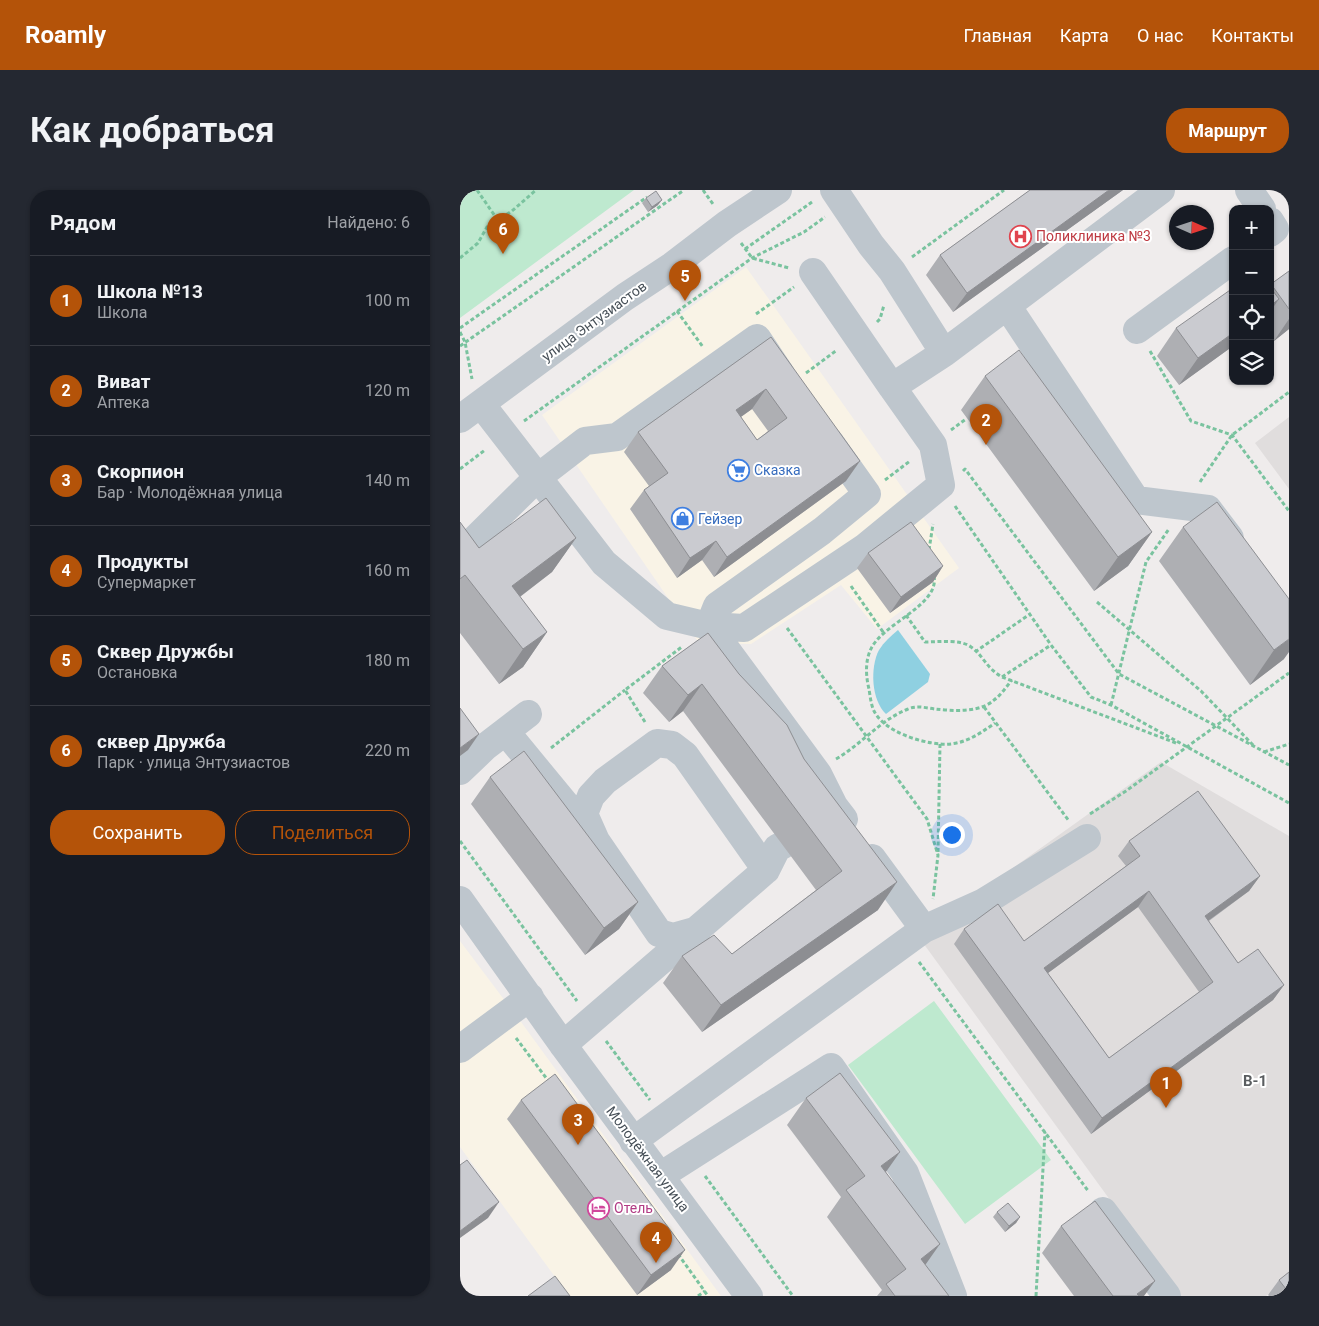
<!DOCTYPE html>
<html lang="ru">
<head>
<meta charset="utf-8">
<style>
	:root { --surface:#171b24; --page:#242831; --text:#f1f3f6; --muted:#9ea1a6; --line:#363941; --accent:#b45309 }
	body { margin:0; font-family:Roboto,sans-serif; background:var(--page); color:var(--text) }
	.controls { position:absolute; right:15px; top:15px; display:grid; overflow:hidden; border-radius:10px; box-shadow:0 1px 4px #0004 }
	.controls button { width:45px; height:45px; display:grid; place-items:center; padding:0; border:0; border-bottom:1px solid var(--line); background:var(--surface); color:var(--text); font:25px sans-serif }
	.compass { position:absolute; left:709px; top:15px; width:45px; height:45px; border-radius:50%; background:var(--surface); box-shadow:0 1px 4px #0004; rotate:93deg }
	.you { position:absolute; left:491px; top:644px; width:18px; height:18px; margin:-12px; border:4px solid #fff; border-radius:50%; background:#1a73e8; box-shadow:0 0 0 8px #1a73e833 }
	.badge { display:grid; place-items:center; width:32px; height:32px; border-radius:50%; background:var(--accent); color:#fff; font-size:16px; font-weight:700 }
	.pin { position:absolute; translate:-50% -41px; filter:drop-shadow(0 1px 2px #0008) }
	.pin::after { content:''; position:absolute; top:26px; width:18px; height:15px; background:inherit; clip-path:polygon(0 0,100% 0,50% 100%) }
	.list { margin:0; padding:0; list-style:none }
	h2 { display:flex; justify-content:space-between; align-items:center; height:65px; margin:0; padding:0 20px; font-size:21px }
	h2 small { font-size:16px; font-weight:400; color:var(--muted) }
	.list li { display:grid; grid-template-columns:32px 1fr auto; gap:15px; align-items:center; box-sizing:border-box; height:90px; padding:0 20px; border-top:1px solid var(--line) }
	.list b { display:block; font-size:19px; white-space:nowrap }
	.list p { margin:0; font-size:16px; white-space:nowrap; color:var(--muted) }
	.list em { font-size:16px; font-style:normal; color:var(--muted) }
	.actions { display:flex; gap:10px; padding:15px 20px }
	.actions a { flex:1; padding:11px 0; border:1px solid var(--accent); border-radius:20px; text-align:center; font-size:18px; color:var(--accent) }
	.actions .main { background:var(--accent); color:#fff }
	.icon { flex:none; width:28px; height:28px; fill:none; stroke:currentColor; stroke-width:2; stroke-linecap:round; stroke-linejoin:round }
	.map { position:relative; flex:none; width:829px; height:1106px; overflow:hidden; border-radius:20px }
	header { display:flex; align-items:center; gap:30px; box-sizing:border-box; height:70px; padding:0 25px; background:var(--accent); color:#fff }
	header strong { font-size:24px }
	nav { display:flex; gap:28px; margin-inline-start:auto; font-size:18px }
	.intro { display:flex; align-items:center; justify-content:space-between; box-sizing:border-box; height:120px; padding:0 30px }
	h1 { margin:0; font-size:35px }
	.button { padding:12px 22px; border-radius:20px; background:var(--accent); color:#fff; font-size:18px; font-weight:700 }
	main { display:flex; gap:30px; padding:0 30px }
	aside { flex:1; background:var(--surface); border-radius:20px; box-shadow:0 1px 4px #0004 }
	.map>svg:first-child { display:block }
	.commercial { fill:#f9f3e6 }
	.education { fill:#e0dddd }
	.green { fill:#bee9cf }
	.water { fill:#8fd0e1 }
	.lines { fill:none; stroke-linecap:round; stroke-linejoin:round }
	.path { stroke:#7ac39f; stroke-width:3; stroke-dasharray:4 2.5; stroke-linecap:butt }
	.minor { stroke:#bec6cd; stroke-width:28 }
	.wall { fill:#aeafb3; fill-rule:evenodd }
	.shaded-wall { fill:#8d8e92 }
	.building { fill:#cacbd0; stroke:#8d8e92; fill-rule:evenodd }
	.labels { text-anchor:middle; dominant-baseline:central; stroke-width:4; stroke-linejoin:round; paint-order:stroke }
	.health-label { font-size:14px; fill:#be3a42; stroke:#fff; text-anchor:start }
	.street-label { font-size:14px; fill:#464f57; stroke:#fff }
	.shop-label { font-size:14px; fill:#366cbe; stroke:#fff; text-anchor:start }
	.hotel-label { font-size:14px; fill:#b23c85; stroke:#fff; text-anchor:start }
	.neighbourhood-label { font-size:15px; font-weight:bold; fill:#5a5d60; stroke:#fff }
</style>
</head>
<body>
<header>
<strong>Roamly</strong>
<nav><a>Главная</a><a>Карта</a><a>О нас</a><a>Контакты</a></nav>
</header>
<div class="intro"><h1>Как добраться</h1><a class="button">Маршрут</a></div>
<main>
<aside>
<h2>Рядом<small>Найдено: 6</small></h2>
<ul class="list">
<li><span class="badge">1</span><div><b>Школа №13</b><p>Школа</p></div><em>100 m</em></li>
<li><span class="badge">2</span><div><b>Виват</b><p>Аптека</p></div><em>120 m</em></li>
<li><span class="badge">3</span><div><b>Скорпион</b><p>Бар · Молодёжная улица</p></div><em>140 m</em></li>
<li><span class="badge">4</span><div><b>Продукты</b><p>Супермаркет</p></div><em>160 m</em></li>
<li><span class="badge">5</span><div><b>Сквер Дружбы</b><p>Остановка</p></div><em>180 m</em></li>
<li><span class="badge">6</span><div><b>сквер Дружба</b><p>Парк · улица Энтузиастов</p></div><em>220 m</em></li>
</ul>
<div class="actions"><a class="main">Сохранить</a><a>Поделиться</a></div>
</aside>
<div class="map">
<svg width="829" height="1106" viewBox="0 0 829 1106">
	<rect width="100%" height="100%" fill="#efecec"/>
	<path class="commercial" d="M286,77L499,378L417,439L381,395L291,454L239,453L82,225Z
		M0,751L61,832L261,1106H109L0,957Z"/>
	<path class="education" d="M829,227V299L795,253Z
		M701,572L829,646V1089L806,1106H720L458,746Z"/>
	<path class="green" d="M0,0H174L0,128Z
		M474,811L591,970L505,1034L388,875Z"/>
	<path class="water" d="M438,440L470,484L468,492L426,524C411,510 410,477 419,460C424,452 431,446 438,440Z"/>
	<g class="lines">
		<path class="path" d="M17,0L37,29
			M243,0L253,14
			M281,53L292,68L329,78
			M285,59L352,12
			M452,67L544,0
			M0,68L18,53L27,37L52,21L76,0
			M217,121L243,157
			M296,124L334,97
			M417,132L420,129L424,115
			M0,138L187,7
			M0,142L5,152L12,189
			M0,156L224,0
			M690,161L731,231L772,245L829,321
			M346,183L377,160
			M64,231L292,68L344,42L365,27
			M491,240L506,229
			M0,279L25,260
			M503,281L505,279L659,484L829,575
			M425,290L450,271
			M740,292L772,245L829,202
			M495,316L591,455L631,507L651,515L829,613
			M469,360L473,334
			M474,386C480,416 420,434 410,461C405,473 406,487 409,499C410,505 411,515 414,521C425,542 459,552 480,554C502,556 518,545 535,533
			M391,396L423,442
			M637,412L741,501L793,555
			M446,425L465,452C478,452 501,449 511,457C523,465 526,478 542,487L716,553
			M327,438L467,629L478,665L473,709
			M515,462L570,424
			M542,487L591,455
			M651,515L686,372L709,339
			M524,517L609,631
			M185,532L165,500L223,456
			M91,558L165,500
			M804,562L829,554
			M376,569C402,554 420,530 448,519C457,515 466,518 475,519C493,521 520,523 534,510C541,505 546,497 552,490
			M630,624L666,601L829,483
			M0,651L117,811
			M478,662L480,554
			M459,772L629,1002
			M56,848L90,893
			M146,851L190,910
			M245,986L333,1106
			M218,1064L248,1106
			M238,1106L245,1101
			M576,1106L585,942"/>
		<path class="minor" d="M374,0L411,55L432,81L484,163
			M789,0L802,19
			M810,31L815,39L810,43
			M353,82L432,197
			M548,117L676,310L748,319L770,348
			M677,140L773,70
			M21,214L144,373L207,426L249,436L358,584L374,616L384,629
			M0,229L165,107L212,76L267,34L318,0
			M370,252L407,304L362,341L257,416L249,436L284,438L404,358L481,295L473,255L432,197L484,163L701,0
			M0,364L77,288L125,251L157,247L297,148L321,184
			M46,542L130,644
			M0,581L25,557L68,524
			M412,668L464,739
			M0,710L103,855L289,1106
			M238,740L213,747L199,743L136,651L124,624L131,606L145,591L197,553L212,555L225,565L306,680
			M103,855L306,680L317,658L323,655
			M0,859L70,807
			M173,951L464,739L524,712L627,648
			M200,986L371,877L445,983L493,1106
			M643,1021L707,1106"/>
	</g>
	<path class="wall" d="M570,0H663L493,122L466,85L480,65Z
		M186,8L198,15L188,22L182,13Z
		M829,81V139L814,151L810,146V95Z
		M716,138L773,156L719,195L697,166Z
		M311,147L386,291L254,387L242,370L217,388L170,319L184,300L189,296L164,262L178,242ZM292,219L308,241L297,250L281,227Z
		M525,186L692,342L668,376L634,401L501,220Z
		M0,332L19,358L116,348L92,382L60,407L87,442L63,477L39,494L0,443Z
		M723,337L824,469L790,495L699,371Z
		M408,363L483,376L473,392L430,423L397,378Z
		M248,443L418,720L242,842L203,793L222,766L272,764L356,700L223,521L209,532L183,503L202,476Z
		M30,587L178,712L159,739L125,765L11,614Z
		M669,651L800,686L789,701L749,731L778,773L824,795L813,810L631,944L494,754L504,739L564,751L666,676L658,666ZM678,717L739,802L649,868L588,783Z
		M346,908L426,982L465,1075L489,1106H417L422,1100L367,1027L381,1007L327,935Z
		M61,910L211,1080L177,1105L47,929Z
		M537,1022L560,1027L556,1033L545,1042L533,1027Z
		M601,1036L684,1106H614L582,1063Z
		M829,1082V1106H809L808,1105L819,1090Z"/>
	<path class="shaded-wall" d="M649,0H663L493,122L507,103Z
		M202,10L198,15L188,22L192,17Z
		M819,109L810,122V116Z
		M829,129V139L814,151Z
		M773,143V156L719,195L738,168Z
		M306,199L292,219L262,240L276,220Z
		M400,271L386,291L254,387L267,367Z
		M692,342L668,376L634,401L658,367Z
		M116,348L92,382L36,425L52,396Z
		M256,351L242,370L217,388L230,368Z
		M483,376L473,392L430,423L441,407Z
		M87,442L63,477L39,494L63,459Z
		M829,449V462L824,469L790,495L814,460Z
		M242,494L223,521L209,532L228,505Z
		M19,544L8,560L0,566V558Z
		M800,686L789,701L734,741L745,726Z
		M437,692L418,720L242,842L261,815Z
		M689,701L678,717L573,794L584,778Z
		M178,712L159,739L125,765L144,738Z
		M824,795L813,810L631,944L642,928Z
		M440,962L421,989V976Z
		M39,1012L28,1028L0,1048V1041Z
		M560,1027L556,1033L545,1042L549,1036Z
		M480,1054L461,1081V1069Z
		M225,1060L211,1080L177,1105L191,1085Z
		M695,1091L684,1106H676L677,1104Z"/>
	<path class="building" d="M570,0H649L507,103L480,65Z
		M196,1L202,10L192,17L186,8Z
		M829,81V119L811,94Z
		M810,97L819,109L810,116Z
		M773,98V143L738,168L716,138Z
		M311,147L400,271L267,367L256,351L230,368L184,300L208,283L178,242ZM306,199L327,228L297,250L276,220Z
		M559,160L692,342L658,367L525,186Z
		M86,308L116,348L52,396L87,442L63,459L5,385L0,389V332L19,358Z
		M757,312L829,409V449L814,460L723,337Z
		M451,332L483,376L441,407L408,363Z
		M248,443L279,484L327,535L344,569L437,692L261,815L222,766L254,745L272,764L382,681L242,494L228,505L202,476Z
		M0,518L19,544L0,558Z
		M64,561L178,712L144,738L30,587Z
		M738,601L800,686L745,726L778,773L798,759L824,795L642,928L504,739L538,714L564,751L680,666L669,651ZM689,701L753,792L649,868L584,778Z
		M380,883L440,962L421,976L480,1054L461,1069L489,1106H435L426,1094L446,1079L386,1000L405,986L346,908Z
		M95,884L225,1060L191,1085L61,910Z
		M7,970L39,1012L0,1041V975Z
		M635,1011L695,1091L677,1104L679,1106H653L601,1036Z
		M548,1013L560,1027L549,1036L537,1022Z
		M829,1082V1103L819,1090Z
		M95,1086L110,1106H68Z"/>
	<defs>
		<symbol id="hospital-ring" viewBox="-11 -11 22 22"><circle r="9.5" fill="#fff" stroke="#e0444e" stroke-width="1.5"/><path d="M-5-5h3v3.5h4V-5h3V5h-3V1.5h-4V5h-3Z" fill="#e0444e"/></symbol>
		<symbol id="supermarket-ring" viewBox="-11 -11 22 22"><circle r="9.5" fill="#fff" stroke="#3f7fe0" stroke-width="1.5"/><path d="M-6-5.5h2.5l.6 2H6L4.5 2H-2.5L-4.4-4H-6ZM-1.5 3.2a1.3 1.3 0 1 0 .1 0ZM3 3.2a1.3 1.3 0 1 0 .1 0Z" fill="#3f7fe0"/></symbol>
		<symbol id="shop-ring" viewBox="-11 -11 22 22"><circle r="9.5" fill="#fff" stroke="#3f7fe0" stroke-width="1.5"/><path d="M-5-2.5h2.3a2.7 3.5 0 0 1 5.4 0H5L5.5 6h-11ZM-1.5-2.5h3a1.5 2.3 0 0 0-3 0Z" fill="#3f7fe0"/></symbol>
		<symbol id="hotel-ring" viewBox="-11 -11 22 22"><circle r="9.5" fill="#fff" stroke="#d1479c" stroke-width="1.5"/><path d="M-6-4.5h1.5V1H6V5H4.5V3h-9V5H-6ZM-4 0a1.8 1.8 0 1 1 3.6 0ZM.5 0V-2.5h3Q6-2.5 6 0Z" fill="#d1479c"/></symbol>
	</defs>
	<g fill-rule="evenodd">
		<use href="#hospital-ring" x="548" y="34" width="25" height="25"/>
		<use href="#supermarket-ring" x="266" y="268" width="25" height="25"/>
		<use href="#shop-ring" x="210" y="316" width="25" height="25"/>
		<use href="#hotel-ring" x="126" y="1006" width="25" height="25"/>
	</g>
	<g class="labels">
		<g class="health-label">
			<text x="576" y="46">Поликлиника №3</text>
		</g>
		<g class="street-label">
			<text transform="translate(134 131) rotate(-36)">улица Энтузиастов</text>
			<text transform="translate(188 969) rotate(53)">Молодёжная улица</text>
		</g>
		<g class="shop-label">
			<text x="294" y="280">Сказка</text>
			<text x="238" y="329">Гейзер</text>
		</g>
		<g class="hotel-label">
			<text x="154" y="1018">Отель</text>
		</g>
		<g class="neighbourhood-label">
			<text x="795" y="891">В-1</text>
		</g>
	</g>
</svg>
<div class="controls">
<button>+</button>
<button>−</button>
<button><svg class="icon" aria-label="locate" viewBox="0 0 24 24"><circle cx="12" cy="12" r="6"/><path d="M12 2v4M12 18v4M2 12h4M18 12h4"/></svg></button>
<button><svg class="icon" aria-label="layers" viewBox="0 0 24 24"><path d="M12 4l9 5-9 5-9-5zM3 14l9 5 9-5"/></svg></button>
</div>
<svg class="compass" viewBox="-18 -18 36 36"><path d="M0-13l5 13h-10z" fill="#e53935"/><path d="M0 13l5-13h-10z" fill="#9ea1a6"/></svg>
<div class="you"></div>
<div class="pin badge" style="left:706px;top:918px">1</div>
<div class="pin badge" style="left:526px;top:255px">2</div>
<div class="pin badge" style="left:118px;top:955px">3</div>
<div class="pin badge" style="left:196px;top:1073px">4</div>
<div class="pin badge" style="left:225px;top:111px">5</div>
<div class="pin badge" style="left:43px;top:64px">6</div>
</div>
</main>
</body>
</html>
